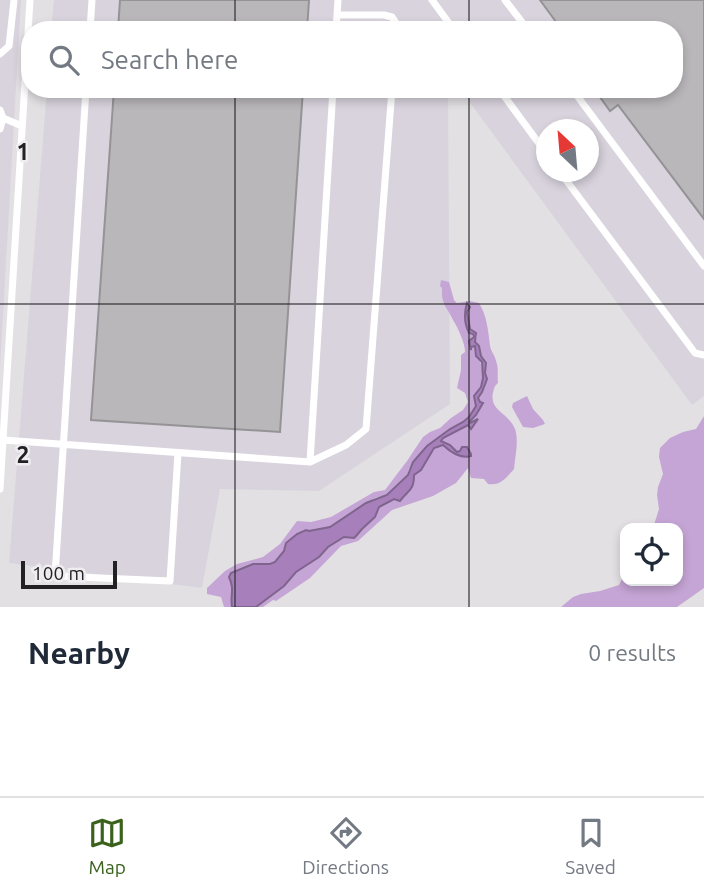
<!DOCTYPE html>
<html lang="en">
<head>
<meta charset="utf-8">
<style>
	:root { --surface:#fff; --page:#f2f2f3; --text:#1f2937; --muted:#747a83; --line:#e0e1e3; --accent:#3b621c }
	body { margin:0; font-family:Ubuntu,sans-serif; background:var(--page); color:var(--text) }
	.controls { position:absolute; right:21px; bottom:21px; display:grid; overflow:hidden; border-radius:14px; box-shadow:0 4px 10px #0003 }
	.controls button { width:63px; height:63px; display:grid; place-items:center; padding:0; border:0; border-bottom:2px solid var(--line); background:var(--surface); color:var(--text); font:35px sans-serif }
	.compass { position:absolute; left:536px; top:119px; width:63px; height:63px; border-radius:50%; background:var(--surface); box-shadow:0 4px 10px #0003; rotate:334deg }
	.scale { position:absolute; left:21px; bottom:18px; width:96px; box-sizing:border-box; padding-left:7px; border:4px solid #232223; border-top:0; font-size:19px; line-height:24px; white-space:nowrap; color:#232223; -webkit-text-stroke:5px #efedf1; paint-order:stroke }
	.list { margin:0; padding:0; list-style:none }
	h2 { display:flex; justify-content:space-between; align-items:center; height:91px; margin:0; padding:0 28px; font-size:30px }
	h2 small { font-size:23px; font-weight:400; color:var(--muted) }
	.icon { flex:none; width:38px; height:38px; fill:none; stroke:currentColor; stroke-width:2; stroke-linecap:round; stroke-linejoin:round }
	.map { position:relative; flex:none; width:704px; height:607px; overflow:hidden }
	.search { position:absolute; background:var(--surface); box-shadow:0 4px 10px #0003; left:21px; right:21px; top:21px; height:77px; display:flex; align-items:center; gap:18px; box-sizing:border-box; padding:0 24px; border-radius:28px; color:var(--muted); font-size:26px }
	.sheet { height:189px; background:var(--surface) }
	nav { display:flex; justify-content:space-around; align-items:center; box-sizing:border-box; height:98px; border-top:2px solid var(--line); background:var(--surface); font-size:19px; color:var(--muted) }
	nav a { display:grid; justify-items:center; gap:4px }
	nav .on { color:var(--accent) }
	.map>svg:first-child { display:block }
	.built { fill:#d9d3dd; fill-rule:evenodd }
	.green { fill:#c5a5d5 }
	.water { fill:#a780bb; stroke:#7f648d; stroke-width:2 }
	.building { fill:#b9b7ba; stroke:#959396; stroke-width:2 }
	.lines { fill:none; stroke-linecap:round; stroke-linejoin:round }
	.minor { stroke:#fff; stroke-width:7 }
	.grid { fill:none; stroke:#232223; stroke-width:2; stroke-opacity:0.55 }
	.grid-label { font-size:23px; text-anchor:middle; font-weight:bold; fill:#232223; stroke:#efedf1; stroke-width:5; stroke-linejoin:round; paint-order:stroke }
</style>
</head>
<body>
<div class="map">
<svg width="704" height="607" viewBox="0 0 704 607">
	<rect width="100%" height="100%" fill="#e2e0e3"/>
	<path class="built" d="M0,0H21L0,367Z
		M54,0H704V396L692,405L460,89H674V30H51ZM546,130H588V172H546Z
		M47,89H448L450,404L319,491L220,489L202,588L9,563Z"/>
	<path class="green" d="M441,280L449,282L454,300L457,303L470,301L479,303C487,316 488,330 490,346C491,352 495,355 496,361C499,368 497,376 498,383L495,386C485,411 507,410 515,429C519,440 515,458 514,469C506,478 501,486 488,484L484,479L471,478L468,468L456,483L433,496L392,510L358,541L341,546L310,578L276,601L273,600L263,607H256L284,586L296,572L319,557L328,547L344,537L353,538L356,536L362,529L375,517L379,507L394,499L400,501L408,493L414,475L421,470L434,448L440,445H443L449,451L462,457L460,451H454L440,441L443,438L469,424H475L474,421L470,424L469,422L476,415L480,403L478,398L482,392L486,363L481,356L475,341L477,336L470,329L467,304L466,328C474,335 474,337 471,347L475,346C479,357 486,375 481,387C481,388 474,396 474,396L476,406L469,417L450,429L409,469L408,474L387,495L375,498L329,527L309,531L284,551L275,562L270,564H253L229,577C235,590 230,594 232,607H224L221,597L207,594V588L225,571L237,564L263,557L280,544L297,521L311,522L331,517L374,492L385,490L407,461L423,437L430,432L440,428L451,418L463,410L468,402L465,393L457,388L461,370V355L465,352C465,343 458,328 453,320C447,307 441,305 442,288L440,286Z
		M527,396L533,409L543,420L545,424L533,428L523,427L512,407L513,403Z
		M704,416V588L677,607H561L573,597L581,594L600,591L619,585L625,573V581H678V528H653L659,509L657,495L658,487L663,474L659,457L660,448L670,438L683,432L696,429Z"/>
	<path class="water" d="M467,303L470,307L467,312L470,329L476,333L475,342L479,346L481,356L486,363L485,373L487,379L482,392L478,398L480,402L483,403L476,415L469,422L470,423L478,419L471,429L468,425L443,438L441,441L450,445L457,452L460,451L462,447H467L471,454V456C461,459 450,452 443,445L434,448L421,470L414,475C414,491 408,490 400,501L394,499L379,507L375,517L362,529L356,536L354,538L344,537L328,547L319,557L296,572L284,586L256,607H232C230,594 235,590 229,577L231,573L253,564H270L275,562L284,551L286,543L297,534L306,530L309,531L330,527L366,503L387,495L408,475L413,462L427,446L450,429L463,422L469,417L476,406L474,396L481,387L483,378L482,362L476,356L475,346L471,347V350L469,341L474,337L473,334L469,333C464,323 464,313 467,303Z"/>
	<path class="building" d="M120,0H309L307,30H118Z
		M540,0H704V219L618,105L610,111L597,93L593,96L588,89H674V30H562Z
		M114,89H303L280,432L91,420Z"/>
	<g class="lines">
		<path class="minor" d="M432,0L454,30
			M505,0L528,30
			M337,15H384L392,17L396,23L395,30
			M90,30L92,0
			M336,30L338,0
			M0,54L9,46L14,0
			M86,89L55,576L170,581L178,453
			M499,89L546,153
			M572,89L704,266
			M0,110L3,118L22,126
			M0,129L3,118
			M560,172L695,353L704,355
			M3,440L310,462L333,89
			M310,462L346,445L366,429L392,89
			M0,489L30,0"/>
	</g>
	<path class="grid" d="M235,0V30M469,0V30M235,89V607M469,89V607M0,304H704"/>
	<g class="grid-label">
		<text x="23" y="160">1</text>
		<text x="23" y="463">2</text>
	</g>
</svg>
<div class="controls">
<button><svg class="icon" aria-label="locate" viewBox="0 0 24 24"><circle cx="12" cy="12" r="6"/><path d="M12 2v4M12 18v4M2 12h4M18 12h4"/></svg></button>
</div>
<svg class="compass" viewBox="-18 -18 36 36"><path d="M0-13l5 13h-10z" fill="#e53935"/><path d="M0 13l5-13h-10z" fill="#747a83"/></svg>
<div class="scale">100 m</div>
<div class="search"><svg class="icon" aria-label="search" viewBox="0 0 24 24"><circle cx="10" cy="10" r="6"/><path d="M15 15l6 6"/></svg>Search here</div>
</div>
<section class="sheet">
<h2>Nearby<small>0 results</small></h2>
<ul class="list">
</ul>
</section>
<nav>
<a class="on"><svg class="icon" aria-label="map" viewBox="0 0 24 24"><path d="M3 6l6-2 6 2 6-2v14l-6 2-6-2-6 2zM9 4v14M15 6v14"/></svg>Map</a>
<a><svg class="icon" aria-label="directions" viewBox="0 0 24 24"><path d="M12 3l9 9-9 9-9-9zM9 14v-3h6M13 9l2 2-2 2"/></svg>Directions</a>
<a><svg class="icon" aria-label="saved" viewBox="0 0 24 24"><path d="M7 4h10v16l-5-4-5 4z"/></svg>Saved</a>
</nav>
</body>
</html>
